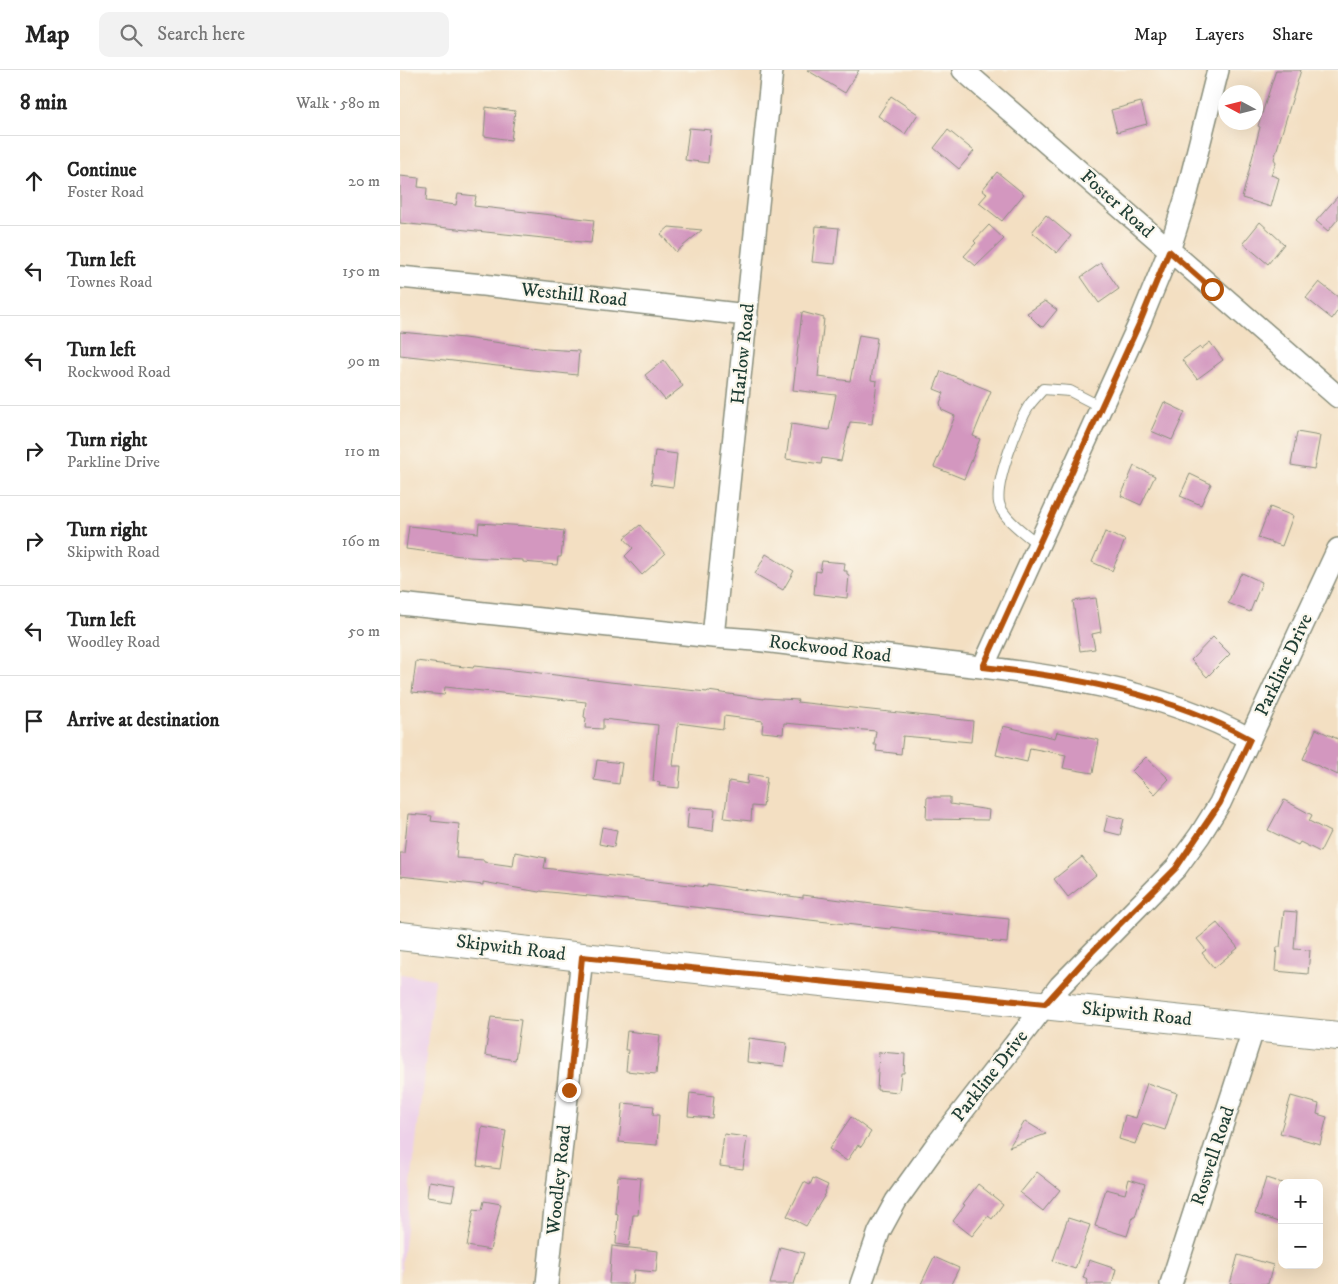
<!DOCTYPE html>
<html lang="en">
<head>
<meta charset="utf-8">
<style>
	:root { --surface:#fff; --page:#f2f2f2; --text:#222; --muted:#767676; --line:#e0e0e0 }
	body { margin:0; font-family:"IM FELL DW Pica",serif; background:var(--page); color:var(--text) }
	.controls { position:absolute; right:15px; bottom:15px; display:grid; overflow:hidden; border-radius:10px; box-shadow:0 5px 20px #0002 }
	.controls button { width:45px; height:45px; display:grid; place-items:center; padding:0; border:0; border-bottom:1px solid var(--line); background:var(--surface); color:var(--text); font:25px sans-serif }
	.compass { position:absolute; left:818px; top:15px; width:45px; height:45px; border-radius:50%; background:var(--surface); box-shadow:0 5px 20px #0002; rotate:277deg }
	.stop { position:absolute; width:15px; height:15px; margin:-11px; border:4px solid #b45309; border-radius:50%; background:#fff }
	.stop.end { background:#b45309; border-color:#fff; box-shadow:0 1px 5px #0008 }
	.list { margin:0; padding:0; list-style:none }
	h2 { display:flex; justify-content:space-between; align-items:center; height:65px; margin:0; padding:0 20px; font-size:21px }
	h2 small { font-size:16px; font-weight:400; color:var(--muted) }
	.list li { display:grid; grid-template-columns:32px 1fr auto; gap:15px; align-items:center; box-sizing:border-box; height:90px; padding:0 20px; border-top:1px solid var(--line) }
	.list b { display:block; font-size:19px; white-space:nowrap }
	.list p { margin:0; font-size:16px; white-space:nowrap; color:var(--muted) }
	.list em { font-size:16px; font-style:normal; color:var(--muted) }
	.icon { flex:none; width:28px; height:28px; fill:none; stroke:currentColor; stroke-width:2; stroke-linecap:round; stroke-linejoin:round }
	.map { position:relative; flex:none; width:938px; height:1214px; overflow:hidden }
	header { display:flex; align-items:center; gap:30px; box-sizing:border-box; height:70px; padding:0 25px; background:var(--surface); border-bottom:1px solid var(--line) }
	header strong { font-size:24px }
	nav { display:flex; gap:28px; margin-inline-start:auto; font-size:18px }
	.search { width:350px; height:45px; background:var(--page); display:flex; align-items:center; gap:12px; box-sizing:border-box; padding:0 18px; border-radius:10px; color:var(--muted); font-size:19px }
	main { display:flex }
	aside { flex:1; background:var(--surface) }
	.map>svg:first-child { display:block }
	.built { fill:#edd1e9 }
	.building { fill:#d397bf }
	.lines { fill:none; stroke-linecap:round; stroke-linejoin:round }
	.lane-casing { stroke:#898e7b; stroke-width:12 }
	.street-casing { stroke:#898e7b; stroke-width:24 }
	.secondary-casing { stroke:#898e7b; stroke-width:30 }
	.lane { stroke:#fff; stroke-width:10 }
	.street { stroke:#fff; stroke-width:21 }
	.secondary { stroke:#fff; stroke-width:28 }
	.route { stroke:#b45309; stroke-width:6 }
	.labels { text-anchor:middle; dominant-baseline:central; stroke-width:4.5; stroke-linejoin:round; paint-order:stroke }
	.street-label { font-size:19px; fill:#1f3d34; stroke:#fbf7ec }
</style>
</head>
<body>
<header>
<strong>Map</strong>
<div class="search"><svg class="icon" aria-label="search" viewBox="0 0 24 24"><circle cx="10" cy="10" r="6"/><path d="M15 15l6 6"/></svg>Search here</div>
<nav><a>Map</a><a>Layers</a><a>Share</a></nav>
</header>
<main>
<aside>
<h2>8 min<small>Walk · 580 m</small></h2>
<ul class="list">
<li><svg class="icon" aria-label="ahead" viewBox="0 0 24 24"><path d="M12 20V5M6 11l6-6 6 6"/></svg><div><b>Continue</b><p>Foster Road</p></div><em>20 m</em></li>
<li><svg class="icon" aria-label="left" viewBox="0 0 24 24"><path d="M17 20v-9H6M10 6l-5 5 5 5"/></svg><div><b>Turn left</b><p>Townes Road</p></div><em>150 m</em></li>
<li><svg class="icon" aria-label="left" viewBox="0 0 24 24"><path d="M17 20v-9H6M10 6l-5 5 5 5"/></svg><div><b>Turn left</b><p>Rockwood Road</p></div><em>90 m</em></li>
<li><svg class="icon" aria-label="right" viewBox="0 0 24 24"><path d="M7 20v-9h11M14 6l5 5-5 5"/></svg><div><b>Turn right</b><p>Parkline Drive</p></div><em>110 m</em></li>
<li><svg class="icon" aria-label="right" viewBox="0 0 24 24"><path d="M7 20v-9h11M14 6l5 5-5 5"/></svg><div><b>Turn right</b><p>Skipwith Road</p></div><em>160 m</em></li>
<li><svg class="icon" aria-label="left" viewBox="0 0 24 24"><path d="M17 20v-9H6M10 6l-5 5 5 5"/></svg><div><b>Turn left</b><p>Woodley Road</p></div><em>50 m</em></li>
<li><svg class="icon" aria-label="arrive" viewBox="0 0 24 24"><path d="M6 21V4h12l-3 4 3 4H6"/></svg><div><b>Arrive at destination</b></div></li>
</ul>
</aside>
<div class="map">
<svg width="938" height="1214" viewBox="0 0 938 1214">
	<rect width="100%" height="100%" fill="#fbf7ec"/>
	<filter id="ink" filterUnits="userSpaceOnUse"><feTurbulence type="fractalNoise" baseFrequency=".02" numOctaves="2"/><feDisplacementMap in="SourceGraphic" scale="10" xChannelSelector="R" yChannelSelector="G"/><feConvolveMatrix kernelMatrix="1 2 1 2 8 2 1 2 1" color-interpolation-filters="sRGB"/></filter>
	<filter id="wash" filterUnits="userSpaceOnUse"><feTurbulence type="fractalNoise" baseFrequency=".0096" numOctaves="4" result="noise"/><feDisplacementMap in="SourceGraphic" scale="20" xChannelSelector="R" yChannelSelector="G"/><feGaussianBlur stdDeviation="1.12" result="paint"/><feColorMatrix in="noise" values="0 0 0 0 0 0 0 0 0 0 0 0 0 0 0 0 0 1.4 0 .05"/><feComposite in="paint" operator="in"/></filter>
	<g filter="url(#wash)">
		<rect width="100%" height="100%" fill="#f3dfc2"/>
		<path class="built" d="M0,904L35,909L0,1210Z"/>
		<g id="blocks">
			<path class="building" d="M407,0H459L445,23Z
				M876,0H901L874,89L876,92L871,105L879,108L871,137L842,128L860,57L858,56Z
				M491,26L518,44L505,64L478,46Z
				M741,32L747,54L717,62L711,40Z
				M86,37L115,41L111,70L84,66Z
				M289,58L311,60L308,93L285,90Z
				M548,60L574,81L559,99L534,78Z
				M597,102L624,124L602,151L579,133L587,124L582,120Z
				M0,106L19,108L18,117L27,118L26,131L56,135L58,124L76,126L74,136L194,150L191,173L0,153Z
				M938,126V149L928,161L916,151Z
				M646,145L671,166L657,183L632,162Z
				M860,152L884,174L868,194L843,173Z
				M589,155L604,169L576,196L564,186L576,173L574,171Z
				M416,156L439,158L435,194L412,192Z
				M269,157L302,160L276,182L261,164Z
				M701,193L719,219L699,233L681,207Z
				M919,212L938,227V240L932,249L906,228Z
				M645,231L657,240L643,257L640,256L627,243Z
				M402,242L424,248L418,307L450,311L459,265L477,268L471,310L477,311L472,354L450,352L441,391L422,388L421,394L386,389L391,354L429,360L436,325L393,320Z
				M0,262L64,268L146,279L179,281L177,305L0,285Z
				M810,272L823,290L797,309L782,290L800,277L801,279Z
				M264,290L283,316L265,330L245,305Z
				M541,301L591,321L573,366L580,369L564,409L534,397L555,346L542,340L540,333L544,323L534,319Z
				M764,332L785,342L772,370L751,361Z
				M897,362L920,366L914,399L891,395Z
				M255,381L277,384L273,417L251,414Z
				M734,396L755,406L741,435L721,426Z
				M790,404L811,414L801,435L780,426Z
				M870,437L893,446L882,476L858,468Z
				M79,453L127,456L164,461L161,487H158L157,495L123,492V490L69,487L6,479L9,456L78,463Z
				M240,455L265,484L242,505L225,486L233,478L224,468Z
				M705,462L725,470L712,501L692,492Z
				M366,484L394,501L383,520L355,504Z
				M422,491L445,493L444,501H447V504L449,505L447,528L414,524L416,501L420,502Z
				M842,503L862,512L850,542L828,533L840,505H841Z
				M696,528L701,562L692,564L695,579L680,581L673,531Z
				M813,567L830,584L807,607L791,590Z
				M16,591L73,598L74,596L132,602L210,612L307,622L308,621L364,629V628L398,630L397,632L573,651L571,672L503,666L501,684L476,681L477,675H474L476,661L384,653L383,664L362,662L363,651L324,646L323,659L278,653V657H277L273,696H281L279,718L259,716L260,712L253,711L258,655L203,649V659L185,658L186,648L184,647L186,632L45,617L44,625L12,622Z
				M603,656L655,668L657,662L699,670L693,703L663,698L666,685L630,678L627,692L596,685Z
				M916,659L938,669V705L903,689Z
				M746,687L769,709L755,724L732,701Z
				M197,690L222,693L219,714L194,710Z
				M348,704L367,707L363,737L352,736L351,751L324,748L329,711L347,714Z
				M527,727H550V734L589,740L588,750L526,749Z
				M884,730L912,745L909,751L930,762L920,782L900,772L898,775L868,760Z
				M289,737L315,739L313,761L287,758Z
				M8,744L32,746L31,751L59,754L56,788L84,790V792L113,796L115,782L146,788L144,798L307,817V814L403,828V825L518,840L609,849L607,873L587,871L588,870L576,869V868L491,857L490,859L258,833L140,821L139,822L83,812V815L0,806V783H4Z
				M708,745L724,749L720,765L704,761Z
				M202,757L217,760L214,777L199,774Z
				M682,787L696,805L668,827L654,809Z
				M884,841L897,842L894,879L910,880L908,904L875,901L877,877H880Z
				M817,853L838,878L814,898L802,883L806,880L797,869Z
				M91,947L121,950L115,990L85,985Z
				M227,961L260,965L256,1004L226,1001L228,980H225Z
				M349,968L387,973L384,996L347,992Z
				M479,982L505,984L504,1003H501L499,1022L477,1020Z
				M747,1013L777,1023L765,1060L743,1053L735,1074L719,1069L725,1045L736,1048Z
				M290,1023L314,1026L312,1048L288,1046Z
				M891,1026L919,1034L917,1044L927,1047L920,1074L880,1063Z
				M223,1033L254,1036L253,1045H259L257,1075L219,1072Z
				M451,1047L471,1062L461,1077L458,1075L447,1091L429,1079Z
				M625,1051L646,1064L609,1077Z
				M82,1057L106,1061L100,1099L77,1096Z
				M324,1064L347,1067L343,1099L320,1096Z
				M637,1102L660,1120L643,1141L620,1123Z
				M218,1106L241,1108L238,1145H233L229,1176L216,1174L218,1144L215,1143Z
				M413,1108L428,1115L425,1122L426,1123L406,1156L387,1146L404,1112L410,1115Z
				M866,1108L882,1113V1140L878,1152L855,1144Z
				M729,1109L745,1114L735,1147H733L727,1166L695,1156L706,1119L725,1124Z
				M29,1111L55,1115L52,1131L27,1127Z
				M578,1114L603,1134L592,1149L588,1146L572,1166L553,1151L565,1135L563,1134Z
				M84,1131L101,1134L90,1180L67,1176L74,1139L82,1140Z
				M668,1148L690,1155L675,1199L653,1191Z
				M212,1176L258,1181L256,1202L234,1200L233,1214H209Z
				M380,1177L404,1183L394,1214H370Z
				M838,1185L873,1195L868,1214H830Z
				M534,1187L559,1198L551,1214H521Z
				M689,1190L716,1199L712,1214H687L688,1210L683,1208Z"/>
		</g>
	</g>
	<g filter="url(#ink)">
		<use href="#blocks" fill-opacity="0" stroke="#898e7b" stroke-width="1"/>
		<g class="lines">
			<defs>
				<path id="lane" d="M639,475C627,465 602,448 599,433C595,412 618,353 630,334C634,329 639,324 643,319L670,321L701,337"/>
				<path id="street" d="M563,0L938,327
					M0,207L83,215L347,245
					M0,534L313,567L355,570C419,578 483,585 547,593C651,605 758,618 850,669
					M313,567L372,0
					M583,597L740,252L769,181L786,127L818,0
					M147,1214L182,887
					M461,1214L479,1162L496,1131L534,1078L660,916L776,798L800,765L820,733L938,479
					M771,1214L854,957"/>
				<path id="secondary" d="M0,866L182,887L938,966"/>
			</defs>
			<use href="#lane" class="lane-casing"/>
			<use href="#street" class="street-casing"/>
			<use href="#secondary" class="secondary-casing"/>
			<use href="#lane" class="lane"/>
			<use href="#street" class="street"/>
			<use href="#secondary" class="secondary"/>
		</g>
	</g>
	<g class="lines" filter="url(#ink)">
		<path class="route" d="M169,1020L182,887L645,934L692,882L776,798L820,733L850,669C769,624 674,607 583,597L740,252L769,181L812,219"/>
	</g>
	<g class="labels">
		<g class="street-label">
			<text transform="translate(717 134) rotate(42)">Foster Road</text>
			<text transform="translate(174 225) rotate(6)">Westhill Road</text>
			<text transform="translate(343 284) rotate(-84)">Harlow Road</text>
			<text transform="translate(430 579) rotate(7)">Rockwood Road</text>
			<text transform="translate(884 595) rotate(-65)">Parkline Drive</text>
			<text transform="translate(111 878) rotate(7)">Skipwith Road</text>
			<text transform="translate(737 944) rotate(6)">Skipwith Road</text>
			<text transform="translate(590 1006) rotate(-52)">Parkline Drive</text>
			<text transform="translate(813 1086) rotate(-72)">Roswell Road</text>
			<text transform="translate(159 1110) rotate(-84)">Woodley Road</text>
		</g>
	</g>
</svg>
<div class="controls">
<button>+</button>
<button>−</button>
</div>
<svg class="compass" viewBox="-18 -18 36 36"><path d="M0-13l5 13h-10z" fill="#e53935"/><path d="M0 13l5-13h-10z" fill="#767676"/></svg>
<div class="stop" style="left:812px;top:219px"></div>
<div class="stop end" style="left:169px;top:1020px"></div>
</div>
</main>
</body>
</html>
